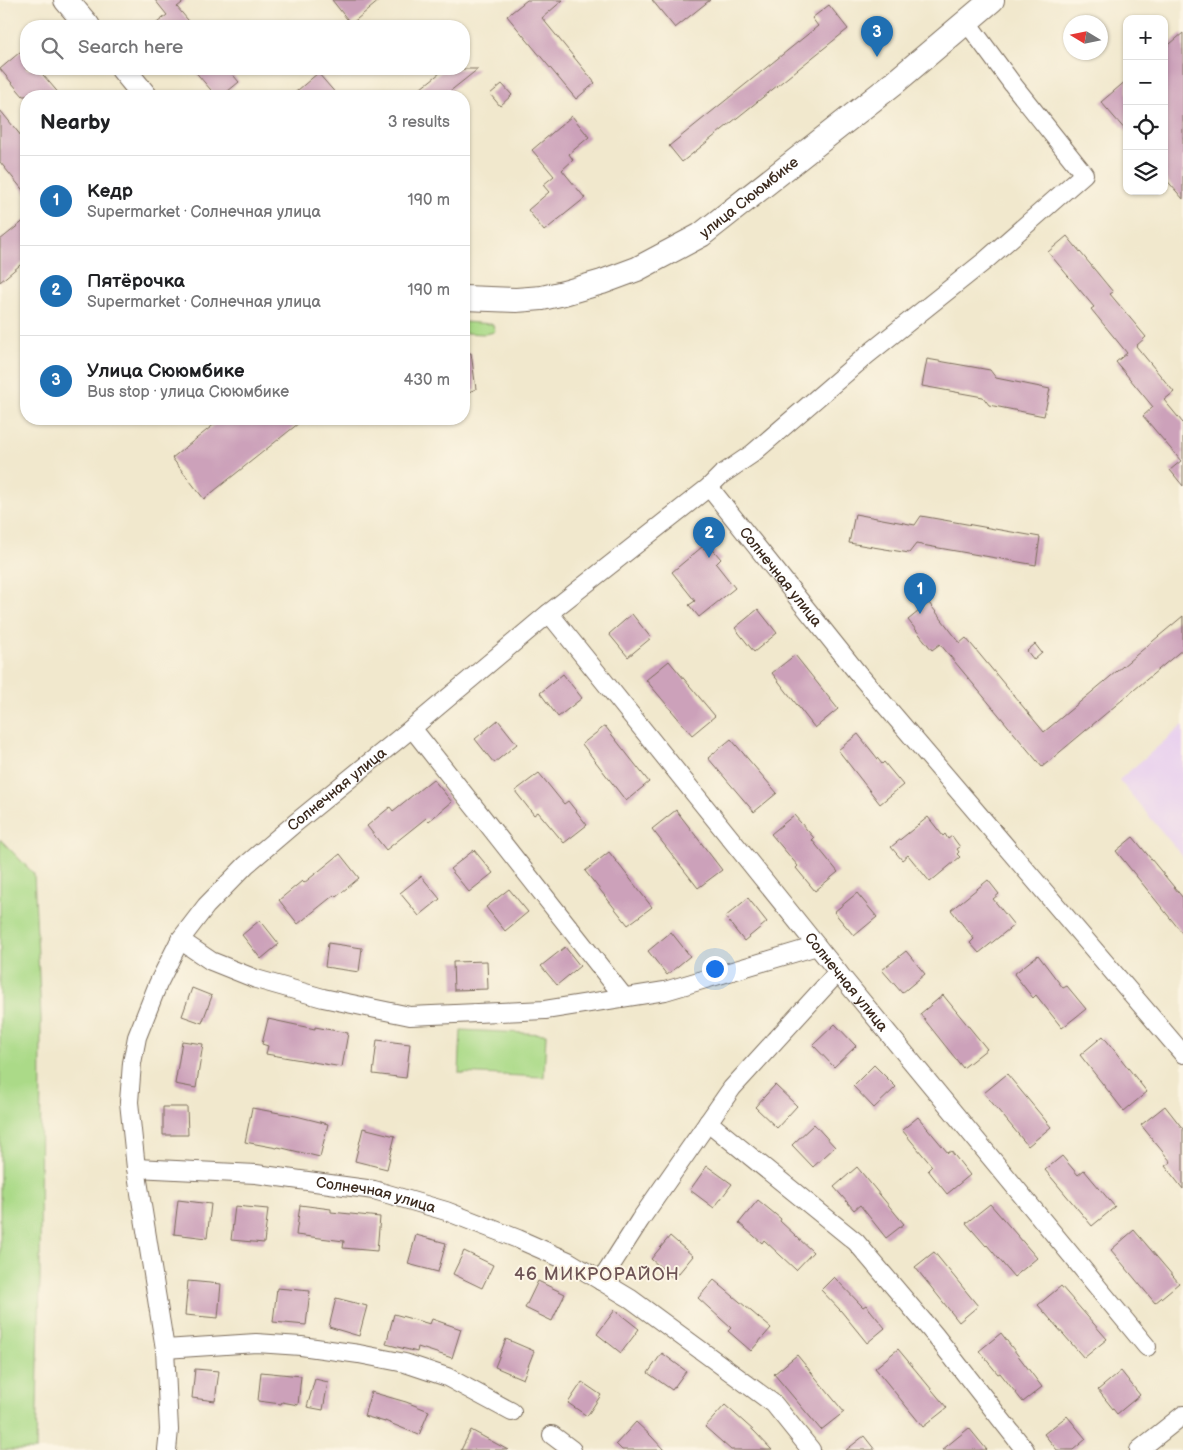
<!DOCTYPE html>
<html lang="en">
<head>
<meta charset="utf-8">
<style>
	:root { --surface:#fff; --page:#f2f2f2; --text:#202124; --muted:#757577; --line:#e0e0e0; --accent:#1f6fb2 }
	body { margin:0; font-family:"Balsamiq Sans",sans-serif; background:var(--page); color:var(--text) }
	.controls { position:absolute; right:15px; top:15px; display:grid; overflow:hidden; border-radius:10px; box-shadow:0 1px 4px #0004 }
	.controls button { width:45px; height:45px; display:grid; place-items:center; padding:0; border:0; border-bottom:1px solid var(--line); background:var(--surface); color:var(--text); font:25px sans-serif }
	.compass { position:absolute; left:1063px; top:15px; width:45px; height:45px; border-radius:50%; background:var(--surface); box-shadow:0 1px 4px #0004; rotate:280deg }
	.you { position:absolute; left:714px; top:968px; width:18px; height:18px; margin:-12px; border:4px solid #fff; border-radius:50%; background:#1a73e8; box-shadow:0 0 0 8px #1a73e833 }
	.badge { display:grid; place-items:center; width:32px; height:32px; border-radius:50%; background:var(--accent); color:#fff; font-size:16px; font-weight:700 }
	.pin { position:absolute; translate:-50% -41px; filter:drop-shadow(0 1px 2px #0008) }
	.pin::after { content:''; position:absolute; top:26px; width:18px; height:15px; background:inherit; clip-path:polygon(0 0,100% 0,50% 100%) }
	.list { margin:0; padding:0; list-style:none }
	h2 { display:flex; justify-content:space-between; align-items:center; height:65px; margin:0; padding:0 20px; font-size:21px }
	h2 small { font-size:16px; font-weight:400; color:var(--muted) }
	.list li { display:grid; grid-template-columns:32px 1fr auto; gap:15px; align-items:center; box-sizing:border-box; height:90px; padding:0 20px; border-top:1px solid var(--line) }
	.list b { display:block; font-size:19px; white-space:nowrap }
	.list p { margin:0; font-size:16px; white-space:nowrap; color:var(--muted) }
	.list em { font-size:16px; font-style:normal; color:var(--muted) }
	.icon { flex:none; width:28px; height:28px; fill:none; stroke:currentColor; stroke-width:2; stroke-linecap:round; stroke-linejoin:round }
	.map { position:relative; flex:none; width:1183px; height:1450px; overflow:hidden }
	.search { position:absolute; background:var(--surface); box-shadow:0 1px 4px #0004; left:20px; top:20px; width:450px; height:55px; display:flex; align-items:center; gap:12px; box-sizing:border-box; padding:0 18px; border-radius:20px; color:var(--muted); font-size:19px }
	.panel { position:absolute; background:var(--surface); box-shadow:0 1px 4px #0004; left:20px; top:90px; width:450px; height:335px; border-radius:20px }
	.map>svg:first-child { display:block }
	.built { fill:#e9d2ee }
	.green { fill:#abda88; stroke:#738253 }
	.building { fill:#cca1ba }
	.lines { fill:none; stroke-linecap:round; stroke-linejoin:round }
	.street-casing { stroke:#7b6c5b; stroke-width:20 }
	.secondary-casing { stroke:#7b6c5b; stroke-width:26 }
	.street { stroke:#fff; stroke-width:18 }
	.secondary { stroke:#fff; stroke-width:24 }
	.labels { text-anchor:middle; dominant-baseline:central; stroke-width:4; stroke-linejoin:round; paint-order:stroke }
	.street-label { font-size:15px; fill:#3b2a1e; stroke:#fcf5e5 }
	.quarter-label { font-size:18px; letter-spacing:1px; fill:#6e5455; stroke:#fcf5e5 }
</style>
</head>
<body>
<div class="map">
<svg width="1183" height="1450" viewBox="0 0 1183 1450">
	<rect width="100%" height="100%" fill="#fcf5e5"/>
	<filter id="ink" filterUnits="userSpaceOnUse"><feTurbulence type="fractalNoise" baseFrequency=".02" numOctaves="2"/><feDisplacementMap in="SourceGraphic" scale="10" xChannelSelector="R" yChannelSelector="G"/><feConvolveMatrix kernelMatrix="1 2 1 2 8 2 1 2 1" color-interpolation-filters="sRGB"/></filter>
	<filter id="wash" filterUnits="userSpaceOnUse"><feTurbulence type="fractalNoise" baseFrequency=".0096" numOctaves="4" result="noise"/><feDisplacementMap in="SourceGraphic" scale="20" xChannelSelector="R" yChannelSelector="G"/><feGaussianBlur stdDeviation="1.12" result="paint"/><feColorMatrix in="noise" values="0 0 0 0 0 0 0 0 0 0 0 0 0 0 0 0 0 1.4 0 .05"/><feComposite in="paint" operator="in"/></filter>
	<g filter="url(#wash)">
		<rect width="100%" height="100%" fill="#f1e8cd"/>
		<path class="built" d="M1183,725V857L1119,780Z"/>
		<path class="green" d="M464,322L492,324L495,330L494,332L486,334L464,333Z
			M0,839L34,874L41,1018L40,1279L36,1450H0Z
			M461,1030L546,1034L544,1077L459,1073Z"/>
		<g id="blocks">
			<path class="building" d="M155,0H186L177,7L193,26H153L167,15Z
				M332,0H380L351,24Z
				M527,0H563L542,18L595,83L576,99L507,16Z
				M652,0H710L675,28Z
				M829,5L848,29L682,162L669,146L818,26L812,18Z
				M1183,33V199L1164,177V49Z
				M26,47V69H38L61,96H23L0,69Z
				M193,69H228L239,82L222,96H216Z
				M445,69H478L444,96H411Z
				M318,73L338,96H291Z
				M1127,80V132L1101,102Z
				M502,84L512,95L500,106L490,94Z
				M0,110L26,142V194L0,162Z
				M572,116L589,137L569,154L573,160L562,170L585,198L544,231L528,210L549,192L543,185L554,176L532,150Z
				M26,219V260L0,282V240Z
				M1067,236L1113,292L1110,294L1146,337L1136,346L1174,392L1164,400L1183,423V486L1170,470L1181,461L1143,416L1153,407L1116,362L1127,353L1091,309L1094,307L1048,252Z
				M471,353L476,389L464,394V354Z
				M927,359L990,370L996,378L1050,389L1044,416L989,405L983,397L922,386Z
				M221,419H304L204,499L172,458Z
				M855,514L915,525L921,516L1040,537L1036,565L916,544L909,553L849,543Z
				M709,545L721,559L716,564L735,588L699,617L689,605L695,601L672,572L702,547L704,549Z
				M929,603L960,643L966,638L1044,732L1183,616V649L1042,767L940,644L932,650L908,620Z
				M758,609L777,633L754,652L735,628Z
				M632,614L651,638L628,657L609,634Z
				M1035,644L1042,653L1034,660L1027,651Z
				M795,655L838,709L815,728L772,673Z
				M669,661L715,716L692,735L646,680Z
				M563,674L582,698L558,717L540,693Z
				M498,720L517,744L494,763L475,739Z
				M605,726L649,782L626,801L582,744Z
				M858,734L882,764L884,762L903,785L880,804L838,750Z
				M731,739L777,793L754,812L708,758Z
				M539,773L564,804L568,801L587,825L564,843L538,812L534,815L515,791Z
				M433,779L452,802L429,821L426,818L386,850L367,826L390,807L393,811Z
				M676,810L722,870L698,888L652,829Z
				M794,815L814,838L812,840L838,872L815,891L796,868L798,866L771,834Z
				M928,817L943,836L945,834L948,839L952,836L960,847L957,849L959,852L957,854L960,857L930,882L908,855L902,860L891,847Z
				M1133,837L1183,898V934L1116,851Z
				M474,850L493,873L469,892L450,869Z
				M609,852L652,907L628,925L585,871Z
				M340,854L359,878L336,897L334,895L298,924L279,900L302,881L304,883Z
				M421,876L440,899L419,916L400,893Z
				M988,880L999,894L993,899L1014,925L979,953L970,943L974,939L951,910Z
				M509,889L528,912L505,931L486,907Z
				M857,893L877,917L854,936L834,912Z
				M748,898L767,922L744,941L725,917Z
				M260,920L279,944L261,959L242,935Z
				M671,932L690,956L667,975L648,951Z
				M328,943L362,948L359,972L325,967Z
				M565,947L580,966L557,985L541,966Z
				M906,951L925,974L902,993L882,970Z
				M1038,955L1063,988L1067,986L1086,1009L1062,1028L1036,995L1033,998L1014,974Z
				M487,961L488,989L454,990L453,962Z
				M192,988L212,996L202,1023L182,1016Z
				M943,995L987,1049L963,1068L920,1014Z
				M268,1019L315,1029V1027L348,1033L342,1067L266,1054L268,1046L262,1044Z
				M835,1024L856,1046L834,1067L813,1045Z
				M1103,1036L1147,1092L1124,1111L1080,1055Z
				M377,1040L410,1044L406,1078L373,1074Z
				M182,1041L203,1044L196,1088L175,1084Z
				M874,1065L896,1087L874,1108L853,1086Z
				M1007,1074L1051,1127L1028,1146L984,1093Z
				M775,1085L797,1106L777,1128L755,1107Z
				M1165,1106L1183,1129V1189L1165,1166L1171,1162L1141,1125Z
				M163,1107H187L188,1135H163Z
				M252,1108L296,1116L328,1124L320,1157L278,1147L277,1148L245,1142Z
				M918,1117L948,1153L951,1151L970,1175L947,1194L928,1170L932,1166L902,1130Z
				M814,1124L835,1147L813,1167L792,1145Z
				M363,1128L395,1136L387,1169L355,1161Z
				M1062,1156L1078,1175L1084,1170L1115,1207L1092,1226L1045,1170Z
				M707,1166L732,1184L714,1208L690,1190Z
				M857,1167L904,1224L886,1238L860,1205L854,1210L834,1187Z
				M178,1200L211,1204L207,1238L174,1234Z
				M758,1200L781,1219L780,1221L813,1252L796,1270L764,1240L762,1243L739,1223Z
				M990,1204L1037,1258L1014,1277L987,1245L986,1246L966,1223Z
				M300,1205L331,1209V1212L380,1217L377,1251L343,1248L344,1241L296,1235Z
				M235,1206L268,1209L264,1243L231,1240Z
				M1134,1230L1179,1283L1155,1303L1111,1250Z
				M416,1235L446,1243L438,1272L408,1264Z
				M670,1236L693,1256L674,1279L651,1259Z
				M464,1251L493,1265L482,1288L453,1274Z
				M934,1252L978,1306L959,1322L915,1267Z
				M834,1277L863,1307L866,1305L885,1328L867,1343L841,1311L821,1290Z
				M714,1280L771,1328L751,1351L728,1331L731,1328L698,1298Z
				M188,1281L221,1284L218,1318L185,1315Z
				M538,1281L565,1294L552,1321L525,1308Z
				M1061,1286L1107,1339L1084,1358L1038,1305Z
				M277,1288L310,1291L306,1325L273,1322Z
				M336,1298L367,1306L359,1336L329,1327Z
				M615,1310L639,1329L621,1353L597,1334Z
				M394,1314L430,1324L432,1319L461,1329L452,1358L418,1347L417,1352L386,1344Z
				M1001,1333L1042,1387L1023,1402L1000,1373L998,1374L979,1351Z
				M506,1339L534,1351L523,1379L495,1367Z
				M898,1349L947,1408L923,1427L875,1368Z
				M662,1353L686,1371L672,1390L648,1373Z
				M797,1355L844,1412L821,1430L774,1374Z
				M195,1369L219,1371L215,1401L192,1398Z
				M1121,1371L1140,1395L1117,1414L1098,1390Z
				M261,1372L301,1376L298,1405L282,1402L281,1404L258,1401Z
				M315,1379L328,1382L323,1410L307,1407Z
				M582,1382L601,1395L587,1416L568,1403Z
				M371,1392L406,1402L429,1411L419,1435L385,1421V1422L364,1416Z
				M725,1405L754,1431L772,1450H731L705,1427Z
				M1067,1416L1086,1439L1073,1450H1057L1044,1434Z
				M636,1422L651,1436L664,1450H622L616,1444Z
				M969,1428L987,1450H942Z
				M471,1430L508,1450H461Z
				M864,1436L875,1450H846Z"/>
		</g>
	</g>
	<g filter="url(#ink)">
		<use href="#blocks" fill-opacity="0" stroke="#7b6c5b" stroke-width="1"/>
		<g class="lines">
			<defs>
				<g id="street">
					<path id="s1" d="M709,487L856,671L1183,1054"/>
					<path id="s2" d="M549,613L846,982L1147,1347"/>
					<path d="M412,728L624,997"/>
					<path d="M180,940L211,961L256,979L323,998L410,1016L545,1010L665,991L817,946"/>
					<path d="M708,1122L856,1242L934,1334L1025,1450"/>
					<path id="s3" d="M136,1168L256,1174L374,1190L446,1211L518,1239L568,1261L631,1299L774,1404L811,1450"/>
					<path d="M601,1281L640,1220L732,1088L838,972"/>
					<path d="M165,1349L256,1343L301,1346L359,1354L405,1363L447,1377L512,1412"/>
					<path d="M552,1435L572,1450"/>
					<path id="s4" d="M167,1450L169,1430L165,1349L136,1168L129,1102L132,1063L137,1037L158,984L180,940L206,906L246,865L294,824L412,728L549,613L709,487L721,475L752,454L867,355L986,260L1084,174L1014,86L966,21"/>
					<path d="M1139,1450L1183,1415"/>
				</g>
				<g id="secondary">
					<path d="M66,0L88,26"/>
					<path d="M123,69L145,96"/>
					<path id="s5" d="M464,298L516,300L542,298L564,293L602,282L637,269L701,235L894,83L992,0"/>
				</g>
			</defs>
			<use href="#street" class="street-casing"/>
			<use href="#secondary" class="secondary-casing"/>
			<use href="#street" class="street"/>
			<use href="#secondary" class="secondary"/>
		</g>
	</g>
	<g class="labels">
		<g class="street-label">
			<text stroke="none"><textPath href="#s5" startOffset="311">улица Сююмбике</textPath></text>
			<text stroke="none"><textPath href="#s1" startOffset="115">Солнечная улица</textPath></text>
			<text stroke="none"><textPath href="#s4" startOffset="741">Солнечная улица</textPath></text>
			<text stroke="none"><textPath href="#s2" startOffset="474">Солнечная улица</textPath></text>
			<text stroke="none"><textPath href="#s3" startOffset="242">Солнечная улица</textPath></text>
		</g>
		<g class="quarter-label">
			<text x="597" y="1274">46 МИКРОРАЙОН</text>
		</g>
	</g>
</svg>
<div class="controls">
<button>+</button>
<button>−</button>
<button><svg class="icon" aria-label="locate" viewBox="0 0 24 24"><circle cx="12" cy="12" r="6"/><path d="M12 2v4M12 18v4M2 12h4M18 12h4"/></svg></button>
<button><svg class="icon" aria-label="layers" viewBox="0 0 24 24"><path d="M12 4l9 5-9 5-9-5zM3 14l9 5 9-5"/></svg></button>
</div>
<svg class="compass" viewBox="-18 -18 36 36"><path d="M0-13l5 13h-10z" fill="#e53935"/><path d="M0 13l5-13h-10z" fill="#757577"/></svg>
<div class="you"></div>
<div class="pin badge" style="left:920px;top:614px">1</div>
<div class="pin badge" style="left:709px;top:558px">2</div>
<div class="pin badge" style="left:877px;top:57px">3</div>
<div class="search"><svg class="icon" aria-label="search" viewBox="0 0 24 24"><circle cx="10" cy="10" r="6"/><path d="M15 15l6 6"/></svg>Search here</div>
<section class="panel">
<h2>Nearby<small>3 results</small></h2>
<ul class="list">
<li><span class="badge">1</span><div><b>Кедр</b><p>Supermarket · Солнечная улица</p></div><em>190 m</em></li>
<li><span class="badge">2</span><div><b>Пятёрочка</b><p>Supermarket · Солнечная улица</p></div><em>190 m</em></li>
<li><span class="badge">3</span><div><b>Улица Сююмбике</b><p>Bus stop · улица Сююмбике</p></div><em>430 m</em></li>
</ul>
</section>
</div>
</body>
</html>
